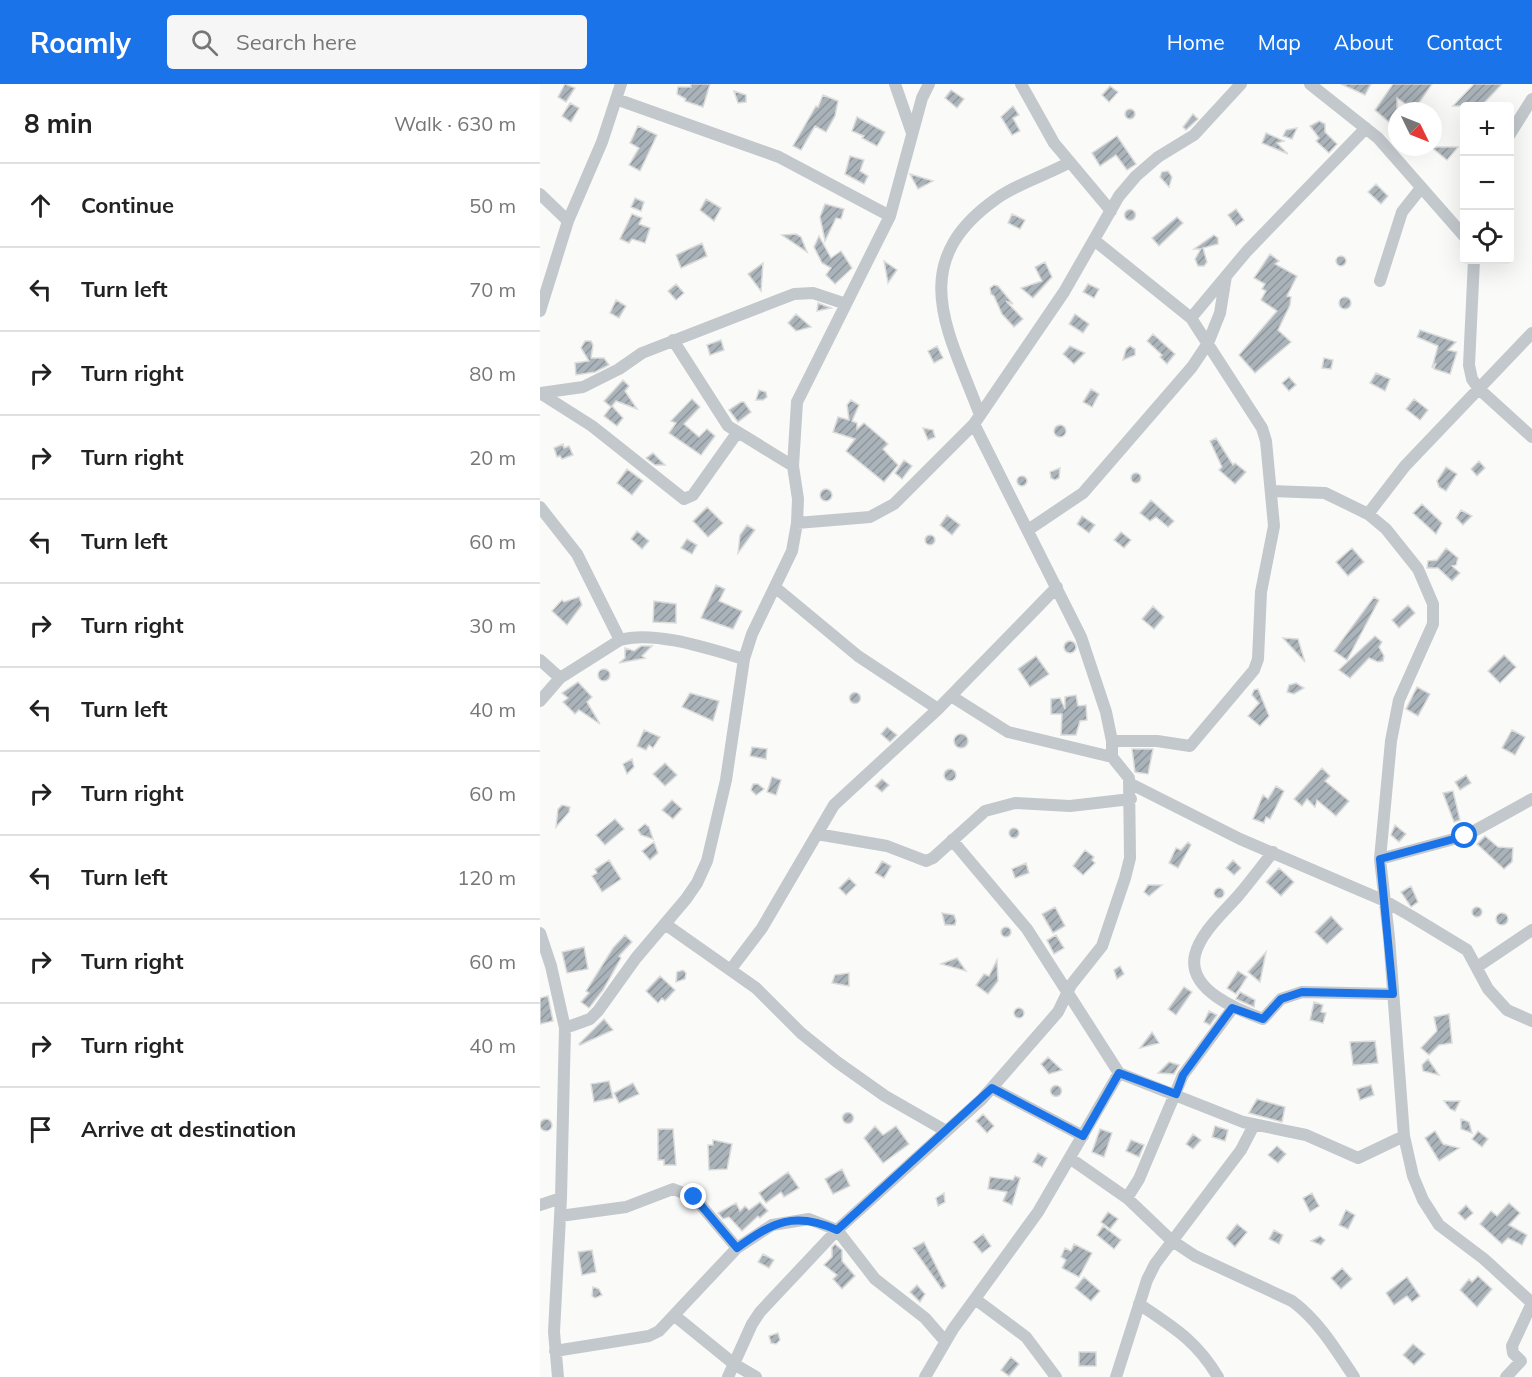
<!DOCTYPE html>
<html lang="en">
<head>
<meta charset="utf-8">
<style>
	:root { --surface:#fff; --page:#f6f6f6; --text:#222; --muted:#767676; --line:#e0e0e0; --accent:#1a73e8 }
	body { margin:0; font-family:Mulish,sans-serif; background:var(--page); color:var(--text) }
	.controls { position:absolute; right:18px; top:18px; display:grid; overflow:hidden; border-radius:6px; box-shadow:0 6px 24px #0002 }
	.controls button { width:54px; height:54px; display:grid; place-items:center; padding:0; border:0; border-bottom:2px solid var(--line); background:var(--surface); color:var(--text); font:30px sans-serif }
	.compass { position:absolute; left:848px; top:18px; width:54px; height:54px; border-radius:50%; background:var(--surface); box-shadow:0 6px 24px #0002; rotate:133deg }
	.stop { position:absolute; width:18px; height:18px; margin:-14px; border:4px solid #1a73e8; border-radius:50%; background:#fff }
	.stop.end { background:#1a73e8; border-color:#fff; box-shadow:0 2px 6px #0008 }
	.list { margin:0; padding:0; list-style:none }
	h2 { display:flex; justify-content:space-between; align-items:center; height:78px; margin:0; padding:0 24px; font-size:26px }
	h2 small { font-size:20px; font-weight:400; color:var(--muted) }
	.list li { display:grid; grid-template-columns:39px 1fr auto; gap:18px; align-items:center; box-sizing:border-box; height:84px; padding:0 24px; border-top:2px solid var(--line) }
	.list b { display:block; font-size:22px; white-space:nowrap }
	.list em { font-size:20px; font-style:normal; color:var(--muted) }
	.icon { flex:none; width:33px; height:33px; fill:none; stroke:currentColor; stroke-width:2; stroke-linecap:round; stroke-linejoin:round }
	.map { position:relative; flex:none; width:992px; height:1293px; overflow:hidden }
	header { display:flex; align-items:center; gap:36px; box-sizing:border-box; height:84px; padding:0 30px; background:var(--accent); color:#fff }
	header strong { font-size:28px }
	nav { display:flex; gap:33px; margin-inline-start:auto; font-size:21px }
	.search { width:420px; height:54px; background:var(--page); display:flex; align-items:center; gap:15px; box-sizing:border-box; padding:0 21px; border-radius:6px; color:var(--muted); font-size:22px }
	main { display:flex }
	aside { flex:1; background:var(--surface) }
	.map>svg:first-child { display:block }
	.building { fill:url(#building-hatch); stroke:#dcdcda; stroke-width:1.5 }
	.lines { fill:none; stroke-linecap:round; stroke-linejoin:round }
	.minor { stroke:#c3c8cc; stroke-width:12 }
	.route { stroke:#1a73e8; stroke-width:8 }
</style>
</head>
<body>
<header>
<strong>Roamly</strong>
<div class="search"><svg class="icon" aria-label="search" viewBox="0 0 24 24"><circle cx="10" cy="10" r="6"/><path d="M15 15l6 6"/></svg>Search here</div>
<nav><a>Home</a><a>Map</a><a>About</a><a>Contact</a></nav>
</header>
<main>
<aside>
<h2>8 min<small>Walk · 630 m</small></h2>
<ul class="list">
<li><svg class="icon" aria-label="ahead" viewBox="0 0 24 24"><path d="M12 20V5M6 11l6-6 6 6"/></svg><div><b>Continue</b></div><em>50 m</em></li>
<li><svg class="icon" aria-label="left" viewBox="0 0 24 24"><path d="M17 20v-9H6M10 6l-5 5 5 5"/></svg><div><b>Turn left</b></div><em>70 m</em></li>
<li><svg class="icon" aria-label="right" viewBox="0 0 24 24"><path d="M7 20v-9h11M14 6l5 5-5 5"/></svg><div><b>Turn right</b></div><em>80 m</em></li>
<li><svg class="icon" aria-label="right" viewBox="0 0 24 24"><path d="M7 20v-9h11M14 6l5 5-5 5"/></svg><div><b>Turn right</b></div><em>20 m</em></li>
<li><svg class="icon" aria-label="left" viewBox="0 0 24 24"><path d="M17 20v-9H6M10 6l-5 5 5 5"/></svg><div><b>Turn left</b></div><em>60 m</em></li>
<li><svg class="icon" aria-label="right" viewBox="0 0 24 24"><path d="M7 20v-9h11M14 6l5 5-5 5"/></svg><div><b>Turn right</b></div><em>30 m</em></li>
<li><svg class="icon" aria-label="left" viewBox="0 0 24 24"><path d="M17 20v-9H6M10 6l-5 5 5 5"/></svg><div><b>Turn left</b></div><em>40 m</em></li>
<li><svg class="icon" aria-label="right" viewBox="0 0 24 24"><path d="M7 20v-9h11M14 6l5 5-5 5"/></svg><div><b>Turn right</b></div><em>60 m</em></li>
<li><svg class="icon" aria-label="left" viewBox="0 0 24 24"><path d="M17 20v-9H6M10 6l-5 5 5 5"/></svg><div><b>Turn left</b></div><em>120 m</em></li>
<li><svg class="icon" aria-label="right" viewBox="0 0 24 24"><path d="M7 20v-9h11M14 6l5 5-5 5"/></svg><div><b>Turn right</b></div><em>60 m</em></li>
<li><svg class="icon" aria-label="right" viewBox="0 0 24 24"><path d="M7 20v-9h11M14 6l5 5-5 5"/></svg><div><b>Turn right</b></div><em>40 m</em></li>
<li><svg class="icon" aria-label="arrive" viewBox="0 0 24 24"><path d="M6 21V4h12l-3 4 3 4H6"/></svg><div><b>Arrive at destination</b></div></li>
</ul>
</aside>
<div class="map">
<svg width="992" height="1293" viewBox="0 0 992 1293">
	<defs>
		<pattern id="building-hatch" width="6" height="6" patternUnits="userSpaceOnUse" patternTransform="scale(1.5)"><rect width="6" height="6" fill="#aab3b9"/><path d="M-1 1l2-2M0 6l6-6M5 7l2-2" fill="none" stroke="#8e969c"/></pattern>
	</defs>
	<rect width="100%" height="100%" fill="#fafaf8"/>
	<path class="building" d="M25,0L35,4L26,18L18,13Z
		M151,0H170L163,23L145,17L146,15L137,10L138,3H151Z
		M801,0H831L825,11Z
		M853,0H892L874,26L857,14V45L835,26Z
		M934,0H962L941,22H913Z
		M570,2L578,8L569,18L562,11Z
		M411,6L424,15L417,24L405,14Z
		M194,7L206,11V18L198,19Z
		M283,11L298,17L295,32L286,48L275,42L261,66L253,62L276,22L278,23Z
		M30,19L39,24L31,38L22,32Z
		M473,22L479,31L473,34L480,47L472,51L461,33Z
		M585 30a5 5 0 1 1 10 0a5 5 0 1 1-10 0Z
		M653,30L658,35L646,46L643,43Z
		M317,33L345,48L337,62L322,54L324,52L312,47Z
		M779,37L785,40V48L797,60L789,69L776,57L779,54L770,42Z
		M98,42L117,51L100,87L89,81L99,64L90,59Z
		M757,44L752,55L743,52L746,46Z
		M726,49L744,57L737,59L748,70L722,59Z
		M577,52L596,80L587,86L576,71L560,82L552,69Z
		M891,63H918L907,76Z
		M310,72L324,76L320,87L328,92L324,100L305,90Z
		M628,87L632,93L629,103L620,93L622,88Z
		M370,90L393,97L378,105Z
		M836,100L848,112L841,120L828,108Z
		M95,114L104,118L101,127L91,123Z
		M166,115L181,124L174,137L160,126Z
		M285,120L304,125L301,135L296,134L285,157L280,133Z
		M696,125L704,136L696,142L688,131Z
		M584.5 131a5.5 5.5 0 1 1 11 0a5.5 5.5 0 1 1-11 0Z
		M92,130L102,134L99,140L110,144L105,159L92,155L89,159L80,155Z
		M472,130L485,136L480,145L468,139Z
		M637,133L643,139L619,162L612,154Z
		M256,150L261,153L267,168L242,151Z
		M674,151L678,154V160L663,164L667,178L664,182H658L655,175L661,165H654Z
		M279,152L291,174L301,167L312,184L295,200L286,191L291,184L282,179L274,163Z
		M162,159L167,172L141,184L136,171Z
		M730,170L739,177L735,180L757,192L747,212L751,213L750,221L738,246L751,258L715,289L699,271L737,227L721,216L726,207L722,205L725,200L714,194Z
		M796 177a5 5 0 1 1 10 0a5 5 0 1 1-10 0Z
		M344,177L357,186L348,199Z
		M505,178L512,193L493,214L481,204L502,197L495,183Z
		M223,179L221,207L208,190Z
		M136,200L144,209L136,216L128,207Z
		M548,200L559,205L554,214L543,208Z
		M454,201L458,202L473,220L466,217L483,235L474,243L462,230L454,212L451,210L450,204Z
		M799 219a6 6 0 1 1 12 0a6 6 0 1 1-12 0Z
		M76,216L86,222L79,234L70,229Z
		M278,219L291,224L277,227Z
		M256,230L271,243L256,247L248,239Z
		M535,230L549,240L543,249L529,240Z
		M880,246L916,258L908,266L917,268L910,290L894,285L896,279L892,284L898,262L877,253Z
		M613,250L635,270L627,280L620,273L622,271L607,257Z
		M181,256L184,266L170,271L167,261Z
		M45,257H51L53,261L51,274H64L69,281L55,288L36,291L35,279L49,277L41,264Z
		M397,262L403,274L394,279L388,267Z
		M530,262L545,269L534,280L523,270Z
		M590,262L595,265V271L583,276L586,265Z
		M784,274L793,276L791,285L782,284Z
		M836,289L850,295L845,307L830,299Z
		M749,293L756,301L749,307L742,299Z
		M83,296L89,302L85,307L97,325L76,317L72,322L83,334L77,342L64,332L71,323L64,317Z
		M551,305L559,310L552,323L543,318Z
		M219,306L226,308L227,313L223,316H216Z
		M152,315L160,323L144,340L159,353L167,345L175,352L161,371L129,349L136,339L131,337Z
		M874,315L888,326L880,336L866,325Z
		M311,316L319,321L312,337L317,339V345L324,339L344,356L348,360L343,365L358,381L344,398L306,367L315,355L293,348L298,333L309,336L307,321Z
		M201,318H204L211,328L198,338L189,326Z
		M514 347a6 6 0 1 1 12 0a6 6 0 1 1-12 0Z
		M383,344L393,346L395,353L388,356Z
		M676,354L693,381L695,379L706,388L695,400L679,386L682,383L670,357Z
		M23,360L24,364L29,362L33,371L22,375L20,372L17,373L14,364Z
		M113,369L125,381H115L106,374Z
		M364,376L372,382L362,395L355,389Z
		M939,377L945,384L937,392L931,385Z
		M906,383L917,390L906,407L899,403L897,397Z
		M520,384L519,394L515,396L511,394L510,388Z
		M87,385L103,397L92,411L77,399Z
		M591 394a5 5 0 1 1 10 0a5 5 0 1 1-10 0Z
		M477 397a5 5 0 1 1 10 0a5 5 0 1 1-10 0Z
		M280 411a6 6 0 1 1 12 0a6 6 0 1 1-12 0Z
		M611,416L634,437L628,443L616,433L610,437L600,429Z
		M882,420L902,439L896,450L873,429Z
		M167,423L183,439L168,453L153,437Z
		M921,426L932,432L923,441L916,434Z
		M407,431L420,441L412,451L400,441Z
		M542,432L555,441L549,449L537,440Z
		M207,441L215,446L198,469L200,451Z
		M97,447L109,457L102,465L91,455Z
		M581,448L591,456L584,464L574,456Z
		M385 456a5 5 0 1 1 10 0a5 5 0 1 1-10 0Z
		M147,455L157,461L152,470L141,464Z
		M812,464L824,478L808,492L796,478Z
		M906,464L918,474L916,481L912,482L920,489L912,497L898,484H887L888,477L897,476Z
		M176,501L185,505L179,517L202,527L193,545L161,534Z
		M39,513L42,521L27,541L12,527L22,516L24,518Z
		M834,513L839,516L807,576L794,567Z
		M114,517L136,520V539L113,538Z
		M868,521L875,529L859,544L852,536Z
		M613,522L624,533L614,545L602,535Z
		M835,552L842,558L839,563L844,572L843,577L838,578L829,574L810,594L799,586Z
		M743,554L758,555L765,578Z
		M524 563a6 6 0 1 1 12 0a6 6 0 1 1-12 0Z
		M101,562H112L102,572L105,574L79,579L85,574V564L94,567Z
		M964,571L976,583L960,599L948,587Z
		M496,572L509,590L490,603L478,585Z
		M58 591a6 6 0 1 1 12 0a6 6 0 1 1-12 0Z
		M38,598L52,613L47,618L60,640L39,626L35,630L23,618L28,614L22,609Z
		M756,599L764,604L754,610L747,608L749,601Z
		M877,603L890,610L878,632L866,625Z
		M718,605L729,632L720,642L708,632L719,619L712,611L714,606Z
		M309.5 614a5.5 5.5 0 1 1 11 0a5.5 5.5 0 1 1-11 0Z
		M150,609L179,617L173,637L142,623Z
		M536,611L538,622L546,621L547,636L540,637L536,651H521L522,630H511V615L520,614L525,625V613Z
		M347,643L357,651L350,658L341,650Z
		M104,646L120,653L113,664L109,661L106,666L97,662Z
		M972,646L985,653L975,671L962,664Z
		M414 657a7 7 0 1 1 14 0a7 7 0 1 1-14 0Z
		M212,663L227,665L226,675L210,672Z
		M592,665H613L608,690L595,688Z
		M92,675L94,683L87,690L83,680Z
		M125,679L137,691L125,702L113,690Z
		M782,684L790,692L785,697L809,717L796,732L777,716L775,723L767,715L762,722L754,715Z
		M404 691a6 6 0 1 1 12 0a6 6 0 1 1-12 0Z
		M926,691L931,699L920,706L915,698Z
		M232,693L241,696L236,711L227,708Z
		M342,695L349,701L342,708L335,702Z
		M213,700H218L224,705L216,711L211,706Z
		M736,702L744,707L730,735L726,733L724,739L713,735L723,711L728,715Z
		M913,707L920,736L914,738L903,709Z
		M132,716L142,725L133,735L122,726Z
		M22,721L30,723L29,728L16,743L18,725Z
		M75,735L84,745L65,761L56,751Z
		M105,740L109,743L113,755L101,751L98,746Z
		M855,741L866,750L859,758L851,751Z
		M469 749a5 5 0 1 1 10 0a5 5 0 1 1-10 0Z
		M945,752L958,763L973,764L972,778L964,785L937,760Z
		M114,758L118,769L110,776L102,767Z
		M648,758L651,761L638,784L629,779L636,764L641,766Z
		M545,766L554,773L552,776L555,779L543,791L533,782Z
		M69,776L81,795L62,808L52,792L57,789L55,785Z
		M693,776L701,784L694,791L686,784Z
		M342,777L351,782L344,794L335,789Z
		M486,779L489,789L475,794L472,785Z
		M739,784L754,798L741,812L726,798Z
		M309,794L316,801L306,811L299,804Z
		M608,801H622L609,812L604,808Z
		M871,802L878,818L871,823L861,808Z
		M674 809a5 5 0 1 1 10 0a5 5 0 1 1-10 0Z
		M515,823L525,842L513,849L502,830Z
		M932 828a5 5 0 1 1 10 0a5 5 0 1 1-10 0Z
		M956 835a6 6 0 1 1 12 0a6 6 0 1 1-12 0Z
		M402,829L414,831L416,837L415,841H405Z
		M791,832L803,845L787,860L775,848Z
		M461 848a5 5 0 1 1 10 0a5 5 0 1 1-10 0Z
		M85,851L92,858L79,872L81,874L63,906L49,924L41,918L49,909L46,907L73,864Z
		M516,851L524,864L514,870L507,856Z
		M44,863L48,885L27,889L22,868Z
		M726,868L720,898L708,888Z
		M417,874L426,887L401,880L414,875Z
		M457,876L458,897L448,910L436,901L444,890L449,892Z
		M580,882L584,890L577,895L574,886Z
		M143,886L146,889L145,895L136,898L137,888Z
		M698,887L707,893L696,910L687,904Z
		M309,889V902L292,899L295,891Z
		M120,892L135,906L125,917L122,914L118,919L106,907Z
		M644,903L652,908L636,931L628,925Z
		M700,908L715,916L714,923L696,915Z
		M8,912L13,937L0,940V914Z
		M774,918L783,921L781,928L786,929L783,939L770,936Z
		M474 929a5 5 0 1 1 10 0a5 5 0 1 1-10 0Z
		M669,927L677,931L670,941L664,938Z
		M909,930L912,959L899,961L889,971L881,964L897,947L894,933Z
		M64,935L73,946L40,961L39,960Z
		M612,948L619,959L600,964Z
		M835,957L838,979L813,981L810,958Z
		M508,973L522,986L509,990L501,980Z
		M888,975L899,991L883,987L882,981Z
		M629,978L639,981L634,990L618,989Z
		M69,997L73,1014L54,1018L51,1000Z
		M93,999L99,1010L79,1019L74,1009Z
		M831,1001L834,1011L820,1016L817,1005Z
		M510.5 1007a5.5 5.5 0 1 1 11 0a5.5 5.5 0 1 1-11 0Z
		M717,1015L745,1023L742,1038L709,1029Z
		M904,1017H920L915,1027L910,1025Z
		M302.5 1034a5.5 5.5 0 1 1 11 0a5.5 5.5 0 1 1-11 0Z
		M443,1030L454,1042L447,1049L436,1037Z
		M0 1041a6 6 0 1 1 12 0a6 6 0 1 1-12 0Z
		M921,1035L929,1038L932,1049L921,1045Z
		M335,1042L343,1051L356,1042L369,1060L343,1079L324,1054Z
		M675,1042L688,1046L685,1057L672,1053Z
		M118,1045H133L136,1081H124V1076H118Z
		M560,1045L572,1049L564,1073L552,1068Z
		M895,1047L903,1060L919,1064L899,1077L885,1054Z
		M938,1047L948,1055L942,1063L932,1055Z
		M653,1050L661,1056L653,1065L646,1060Z
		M173,1056L192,1060L187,1085L169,1086L168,1061H173Z
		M591,1056L604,1061L599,1073L586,1067Z
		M737,1062L746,1070L738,1079L728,1071Z
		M498,1069L507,1074L502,1083L493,1078Z
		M302,1085L310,1102L293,1110L285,1095Z
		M248,1088L259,1104L244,1113L241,1108L226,1119L219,1109Z
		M475,1092L480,1094L472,1121L463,1117L467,1108L448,1105L450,1093L473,1096Z
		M404,1109L405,1118L398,1122L396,1114Z
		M772,1109L779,1122L770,1128L763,1114Z
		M220,1118L228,1127L220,1134L218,1132L202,1147L189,1133L183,1135L178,1129L196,1119L200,1127L205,1122L209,1126Z
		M969,1119L980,1129L969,1141L987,1151L982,1161L968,1154L962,1160L940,1140L951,1127L957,1132Z
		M926,1121L933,1129L925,1136L918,1129Z
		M806,1126L815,1131L808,1145L799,1141Z
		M568,1128L578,1135L570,1145L561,1138Z
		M697,1140L707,1148L695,1163L686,1154Z
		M563,1142L581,1156L574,1165L557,1151Z
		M734,1146L743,1151L739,1160L729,1155Z
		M443,1150L451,1162L442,1169L433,1158Z
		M780,1152L785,1156L781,1161L771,1157Z
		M384,1158L406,1202L402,1205L373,1164Z
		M295,1160L302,1166V1177L315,1192L302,1205L293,1195L297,1191L284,1181L292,1173V1163Z
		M534,1160L552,1169L539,1193L522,1184L526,1176L521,1173L525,1164L531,1167Z
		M52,1166L56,1188L42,1191L38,1168Z
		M223,1170L234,1176L229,1184L218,1178Z
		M802,1184L812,1195L801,1205L791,1194Z
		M938,1192L952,1205L937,1223L920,1206L929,1195L932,1198Z
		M544,1193L560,1207L551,1217L535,1204Z
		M867,1193L880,1212L872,1218L867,1212L854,1221L846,1209Z
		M377,1201L385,1210L380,1218L370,1208Z
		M53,1203L59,1205L62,1211L55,1214L52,1212Z
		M238,1249L240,1256L236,1260L231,1259L229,1252Z
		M873,1260L885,1270L874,1281L863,1271Z
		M539,1268H556V1282H539Z
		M471,1273L479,1280L469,1292L461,1286Z"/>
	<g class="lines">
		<path class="minor" d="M355,0L372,49
			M481,0L514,59L571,127
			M770,0L838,54L924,152
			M76,15L239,73L350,132
			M970,50L992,15
			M0,110L28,137
			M554,156L651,234L722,344L726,357L734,442L721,508L718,575L714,586L650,662L617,657H572
			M934,176L929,281L932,295L939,305L992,353
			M840,197L862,128L881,104
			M0,227L28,137L62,58L81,0
			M651,234L707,167L826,44
			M133,256L188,342L253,382
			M0,309L43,303L79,285L102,269L254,210L273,209L306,220
			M0,309L52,342L144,415L153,411L197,349
			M440,331C409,248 364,180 456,115C476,100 507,91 530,78
			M731,407L785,409L828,430L846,445L878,485L893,520V540L859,616L851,657L840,775L849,853L864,1052L873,1092L883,1116L899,1141L944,1175L992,1219L972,1262L973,1269L981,1277L966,1293
			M0,423L37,470L80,556
			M828,430L865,382L992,249
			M257,439L330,433L354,420L434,340L524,208L579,112L596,92L618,73L654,51L701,0
			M488,446L543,409L652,283L668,259L680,229L686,192
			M236,504L318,572L398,625
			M0,576L20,594
			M411,612L468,648L572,673
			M0,617L20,594L80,556C114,546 170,565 204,575
			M591,700L700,755L845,817L871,832L927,866L948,905L967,926L992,937
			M277,750L347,762L386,777L393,774L445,727L475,719L530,722L591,715
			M412,756L487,845L579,989L703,1038L766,1051L818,1074L864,1052
			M733,768C721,783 710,798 698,812C684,828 660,849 655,871C647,906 698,926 723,935L741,915L762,908L853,910
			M840,775L925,752L992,715
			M125,840L216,904L261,949L297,978L345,1012L406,1047
			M0,849L11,882L25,944L21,1114L14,1248L18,1293
			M937,883L992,846
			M191,885L222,844L294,721L398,625L517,503
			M25,944L50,935L58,927L96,874L146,815L157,799L167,777L186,696L204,575L212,550L252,467L257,439L258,415L253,382L257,318L350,132L382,14L389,0
			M452,1004L543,1052
			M531,1075L587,1114L631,1156L655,1172L752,1217C779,1237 796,1266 814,1293
			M587,1114L599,1095L643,991L692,925
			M0,1121L21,1114
			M20,1132L86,1123L133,1105L154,1113L197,1164
			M435,1215L486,1253L516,1293
			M599,1220C634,1244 656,1256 678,1293
			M135,1232L194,1280L216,1293
			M15,1267L109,1252L119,1247L197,1164L232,1141L269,1135L297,1146L335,1195L385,1234L405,1257
			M188,1293L212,1240L220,1228L297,1146L442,1015L518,928L531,901L562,862L585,794L590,774L589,694L572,673V657L566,628L541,553L434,340
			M385,1293L413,1245L498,1128L579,989
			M576,1293L607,1196L615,1180L701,1066L714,1041"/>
	</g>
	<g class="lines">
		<path class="route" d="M154,1113L197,1164C233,1138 254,1127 297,1146L452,1004L543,1052L579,989L636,1010L643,991L692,924L723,935L741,915L762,908L853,910L840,775L925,752"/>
	</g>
</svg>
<div class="controls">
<button>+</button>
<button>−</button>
<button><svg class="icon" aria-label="locate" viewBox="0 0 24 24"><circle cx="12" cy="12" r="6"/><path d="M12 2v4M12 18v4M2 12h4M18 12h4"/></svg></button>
</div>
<svg class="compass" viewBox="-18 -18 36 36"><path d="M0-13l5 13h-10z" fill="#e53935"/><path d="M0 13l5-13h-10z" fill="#767676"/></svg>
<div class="stop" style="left:925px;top:752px"></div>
<div class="stop end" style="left:154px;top:1113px"></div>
</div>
</main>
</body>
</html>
